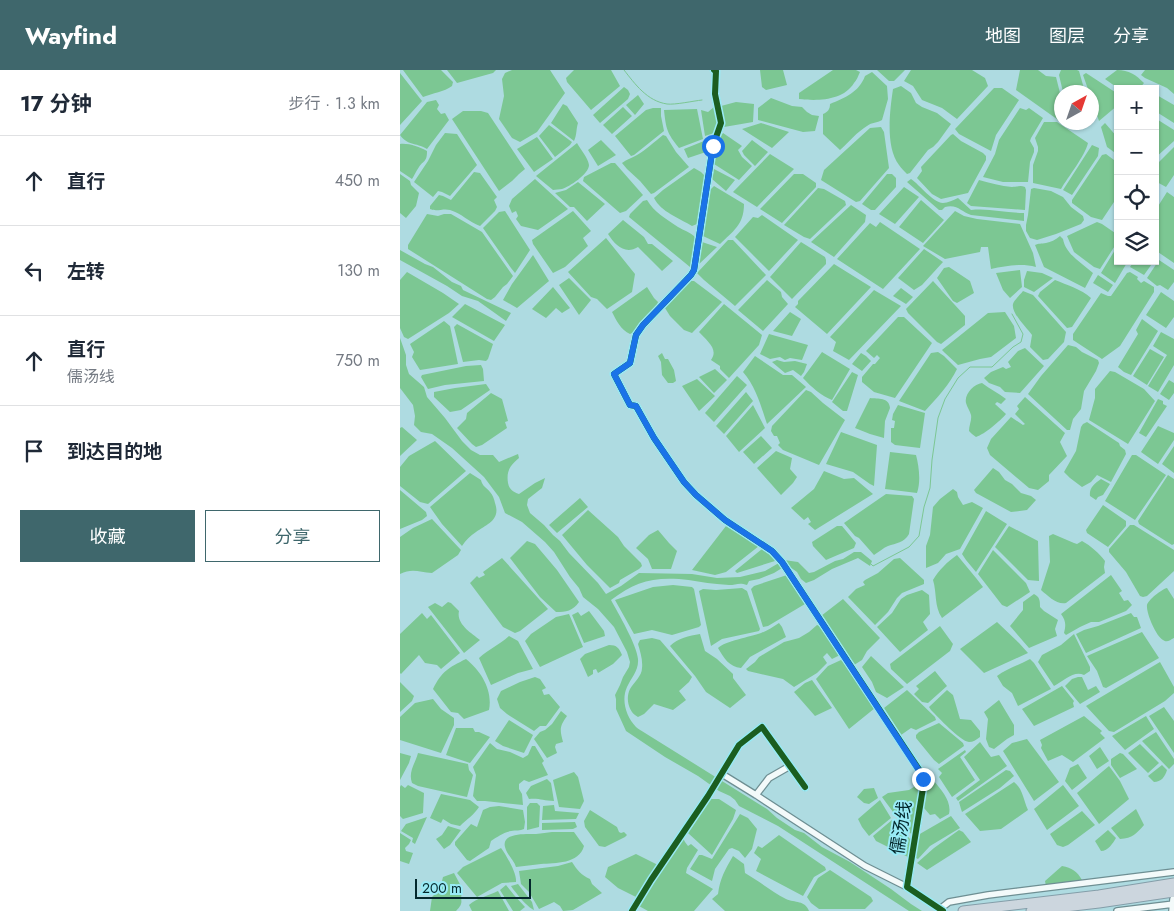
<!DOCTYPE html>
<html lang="zh">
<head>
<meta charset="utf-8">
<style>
	:root { --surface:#fff; --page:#f6f6f7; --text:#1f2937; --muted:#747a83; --line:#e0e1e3; --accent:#3f676c }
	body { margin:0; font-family:Jost,"Noto Sans SC",sans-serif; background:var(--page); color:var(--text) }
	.controls { position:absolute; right:15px; top:15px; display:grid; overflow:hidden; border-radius:0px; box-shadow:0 1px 4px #0004 }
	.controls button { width:45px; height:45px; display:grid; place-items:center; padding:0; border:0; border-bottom:1px solid var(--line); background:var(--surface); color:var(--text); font:25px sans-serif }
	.compass { position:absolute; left:654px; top:15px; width:45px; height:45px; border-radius:50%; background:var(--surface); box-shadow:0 1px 4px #0004; rotate:40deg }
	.scale { position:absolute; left:15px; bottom:12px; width:116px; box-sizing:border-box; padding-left:5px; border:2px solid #04292d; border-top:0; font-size:14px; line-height:18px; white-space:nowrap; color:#04292d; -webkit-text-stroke:4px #99ebf6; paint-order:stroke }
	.stop { position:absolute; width:15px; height:15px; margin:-11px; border:4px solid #1a73e8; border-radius:50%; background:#fff }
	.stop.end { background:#1a73e8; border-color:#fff; box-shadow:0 1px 5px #0008 }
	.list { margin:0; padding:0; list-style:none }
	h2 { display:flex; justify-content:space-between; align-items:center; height:65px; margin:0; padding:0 20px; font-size:21px }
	h2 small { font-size:16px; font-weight:400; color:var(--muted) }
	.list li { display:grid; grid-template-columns:32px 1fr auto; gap:15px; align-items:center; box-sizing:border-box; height:90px; padding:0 20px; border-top:1px solid var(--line) }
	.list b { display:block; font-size:19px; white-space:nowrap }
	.list p { margin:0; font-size:16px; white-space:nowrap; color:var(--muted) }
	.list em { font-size:16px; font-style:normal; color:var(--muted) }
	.actions { display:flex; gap:10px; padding:15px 20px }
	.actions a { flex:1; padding:11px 0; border:1px solid var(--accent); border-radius:0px; text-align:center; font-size:18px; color:var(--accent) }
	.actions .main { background:var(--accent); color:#fff }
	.icon { flex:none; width:28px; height:28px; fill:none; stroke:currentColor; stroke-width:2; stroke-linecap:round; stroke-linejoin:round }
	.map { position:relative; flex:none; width:774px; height:841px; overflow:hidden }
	header { display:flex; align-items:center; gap:30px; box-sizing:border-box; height:70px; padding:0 25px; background:var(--accent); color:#fff }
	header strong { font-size:24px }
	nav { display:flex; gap:28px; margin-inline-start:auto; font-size:18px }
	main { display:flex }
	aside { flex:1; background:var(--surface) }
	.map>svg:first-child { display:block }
	.water { fill:#7cc793 }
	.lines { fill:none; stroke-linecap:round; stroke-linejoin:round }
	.stream { stroke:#7cc793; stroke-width:1 }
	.minor-casing { stroke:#6e8f93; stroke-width:8 }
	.highway-casing { stroke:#849ea9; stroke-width:11 }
	.minor { stroke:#f3fafa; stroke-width:5.5 }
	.highway { stroke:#ccd6de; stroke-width:9 }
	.cycleway-casing { stroke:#99ebf6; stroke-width:9 }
	.cycleway { stroke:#1b5e20; stroke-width:6 }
	.route { stroke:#1a73e8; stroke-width:6 }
	.labels { text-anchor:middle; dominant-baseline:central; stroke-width:4; stroke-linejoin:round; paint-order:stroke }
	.street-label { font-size:18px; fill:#04292d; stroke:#99ebf6 }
</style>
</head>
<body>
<header>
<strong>Wayfind</strong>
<nav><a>地图</a><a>图层</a><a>分享</a></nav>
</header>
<main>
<aside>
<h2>17 分钟<small>步行 · 1.3 km</small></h2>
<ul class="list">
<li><svg class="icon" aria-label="ahead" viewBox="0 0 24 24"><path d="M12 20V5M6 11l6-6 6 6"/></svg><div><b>直行</b></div><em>450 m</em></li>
<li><svg class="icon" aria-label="left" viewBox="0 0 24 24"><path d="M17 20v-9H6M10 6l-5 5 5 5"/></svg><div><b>左转</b></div><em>130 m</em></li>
<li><svg class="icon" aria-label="ahead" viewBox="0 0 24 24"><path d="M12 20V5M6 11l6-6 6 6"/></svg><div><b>直行</b><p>儒汤线</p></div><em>750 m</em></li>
<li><svg class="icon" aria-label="arrive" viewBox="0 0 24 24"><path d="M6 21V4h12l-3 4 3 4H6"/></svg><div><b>到达目的地</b></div></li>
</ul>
<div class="actions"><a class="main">收藏</a><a>分享</a></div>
</aside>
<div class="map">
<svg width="774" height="841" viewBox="0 0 774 841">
	<rect width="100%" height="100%" fill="#aedbe1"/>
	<path class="water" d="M3,0H41L53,12L52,16C44,22 33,23 23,27Z
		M47,0H96L93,3L57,13Z
		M112,0H150L165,23L137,62L120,72L112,68L99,49L104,26L102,9L105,3Z
		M174,0H211L220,16L191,40L167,12L166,8Z
		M360,0H383L387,15L366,20L362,17Z
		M433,0H456L460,2C458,6 457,10 454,13C443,31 417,31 399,29V23Z
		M477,0H505L494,11H489Z
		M511,0H572L585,8L588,16L557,49L542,38L522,30L513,16L504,11Z
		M620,0H638L646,6L656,7L661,27V52L616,20Z
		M661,0H677L679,1L685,22H663L659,5Z
		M717,0C729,0 736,5 744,13L739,19H719L705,9Z
		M745,0H774V24L767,18L745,8L741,5Z
		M472,2L487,16L488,29L482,50C477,53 472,52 467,56C457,62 449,72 440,80L423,64V44C428,42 430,39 430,34C445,28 459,22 465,6Z
		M0,3L22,31L0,55Z
		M686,3L718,24V35L699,51L692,30V22H689L683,5Z
		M501,16L511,23L516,33L522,37L537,43L551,54L538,72L533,77L528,80L510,103L507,104C504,101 501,98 499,95C485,77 490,40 493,19Z
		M224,17L228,20L230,24L228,29L200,53L193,45Z
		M594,18H602L619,30L596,65L591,81L559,64L555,59Z
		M755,24L774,35V53L755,41Z
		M238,25L244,34L235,45L226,35Z
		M371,28L392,36L402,37L407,42L412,45L419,46L415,61L403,62L358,50V38Z
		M36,30L39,35L37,39L41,44L45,43L49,50L27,79C15,72 8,76 0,65L27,32Z
		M336,32L354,34L353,52L324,57V54L321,36Z
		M163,34L167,36L178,53C176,59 177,65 174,71L151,53Z
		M223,37L232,46L212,64L203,55Z
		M314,37L318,49L314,63L305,66L301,40L308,42Z
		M253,38H261V46L264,61L234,85L231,86L215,66L246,40Z
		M620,38L626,40L629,38L643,48L631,68L630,71L634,78V82L630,92L628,112H603L583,107L595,84L599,70Z
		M297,39L303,69L279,78C267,63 266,59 264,40Z
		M63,41H81L88,43L125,99L119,104L112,111L99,121L52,49Z
		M755,48L774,60V71L755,88Z
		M644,52H657L688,73C685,86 668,107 661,119L633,113V95L638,81V77L635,68Z
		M361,53L389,62L372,78L342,59Z
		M705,53L718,68V85L707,77L701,57Z
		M149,55L172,72L170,75L155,87L139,66Z
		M481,57L484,62L489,98L460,131L456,132L421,110L424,100L470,58Z
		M45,63L57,64L77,95L50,126L42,122L38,121L33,127L14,112L28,91L36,75Z
		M323,63L342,76L338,80L342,87L352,96L339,110L314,94L319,69Z
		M553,64L561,71L583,83L586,86V90L568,123L541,129L532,124L517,108L522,101L521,97L551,65Z
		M263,65L266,66L276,82L289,97L254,123L251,124L240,111L227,99L222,93C227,89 232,88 237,85C246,80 254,72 263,65Z
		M137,67L153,89L134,102L117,79Z
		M309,69V81L288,88L284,79Z
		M201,70L216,85L198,96L188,80Z
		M352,70L368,82L355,96L344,85L342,81Z
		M177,73C181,80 188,88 189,95C189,104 169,117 162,119C160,119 155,120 153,120L136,106Z
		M0,74C9,73 19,77 27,81C27,92 24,90 19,97C16,101 14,106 12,109L0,101Z
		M692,75L699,78L698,86L672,125L663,120Z
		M774,77V105L766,117L755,111V99L757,98L756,95Z
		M370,84L394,99L357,137L333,122Z
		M706,84L718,93V126L702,150L691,147L672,133V130L702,85Z
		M211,93H215L243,125L226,141L220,143L183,111L184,107Z
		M294,98L301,102L306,107L297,154L292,156C279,148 261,142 254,128L263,120Z
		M314,99L335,110L326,121L312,109Z
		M74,102L80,103L97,127L94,130L97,137L95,141L80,156C69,152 61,143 50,140C43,138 37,142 30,139V136L39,125L43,126L51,130Z
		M0,104L10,111L11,115L19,123L16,136L6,148L0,143Z
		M394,104H403L416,113V117L382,153L360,139Z
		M487,104H492L496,108V117L475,140H471L462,134Z
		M135,109L168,139L138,160L121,156L116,149L118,146L116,141L112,143L109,136L112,129Z
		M511,109C520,115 532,132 543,133C548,133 553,130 558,128L571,140C589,138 606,143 624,143V151L571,145C561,142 558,134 545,137L542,140H539L507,112Z
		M579,110C590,113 601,116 612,117C617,117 620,115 625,117L626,120L625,140L571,136L567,133Z
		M178,112L205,134L187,151L174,137H170L155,123L166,120Z
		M314,116L344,134C344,155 333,161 320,174L303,166L309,121Z
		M504,117L519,127L495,154L479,144Z
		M418,118L424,119L445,131L446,135L410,169L404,167L384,155Z
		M634,118L651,121L663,127L671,137L683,146L684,150L681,154L656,164L637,170L630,168L626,161V155L628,145L631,119Z
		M767,122L774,127V193L755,180V141Z
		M247,130C254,142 266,149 278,157C283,160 290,162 295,167L291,194L290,197L229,147L230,144L243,131Z
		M521,130L544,150L523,173L499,157Z
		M451,135L466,145L465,152L434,187L411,172Z
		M105,141L130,180L115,203L111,198L83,158L99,142Z
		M173,141L191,161L183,168L188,176L165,197L153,203L133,174L132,170Z
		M555,141L564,146L577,149L620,154L633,183L636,197C621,193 606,196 591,199L588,177H581L580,182L545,189L523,176Z
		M27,144L38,146L44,144H51L82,162L113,206L107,214L103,217L95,227L91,230L87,229L8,179V175Z
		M362,145L398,170L369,201L335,167L353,147L358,148Z
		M223,150L244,167L248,174H252L273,191L262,201L238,177C225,185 215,175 208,164Z
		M480,152L520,179L483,219L437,189L470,153L476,157Z
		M697,152L702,154L718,165V171L700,199L694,197L674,182L667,166Z
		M660,166L663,169C666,185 682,193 693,203L685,218L644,197L635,175C639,173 641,174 646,173C651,172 655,170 660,166Z
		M206,168L235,204L232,222L207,239L197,229L191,227L168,202Z
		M328,170H333L366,205L335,236L304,210L297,203Z
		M302,172L317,177L297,196Z
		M401,172L425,187L426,190V194L392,229L370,207Z
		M718,175V191H728L715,213L701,203Z
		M524,179L543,192L522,215L514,220L498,208Z
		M0,180L25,194L33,197L52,212L61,216L63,220L111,243L106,251L78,231L62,226L47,216L0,190Z
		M133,185L149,211L117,238L103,230L112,214Z
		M759,190L774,200V212L768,220L760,215L757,216L747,208Z
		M734,191H754L744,205L730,197Z
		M434,194L471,217L427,264L395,237L398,234V231Z
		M549,197L570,211L574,223L557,233L553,231L537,208L544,198Z
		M620,200L622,217L610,228L603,220L596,203Z
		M627,201L642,203L653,208L634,222L624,217V210Z
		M7,202L43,223L59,234L49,243L8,269L4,267L0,258V210Z
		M730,202L738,207L737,209L741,213L744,211L754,217V222L720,276L702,289L673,270V264L701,223L708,226H711L727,203Z
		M698,205L713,215L708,222L693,213Z
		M169,208L191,230L179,245L159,215Z
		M367,210L381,222L382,227L388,234L363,261L338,240Z
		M655,210C667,215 681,219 691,228L672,257L667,258L638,226L640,222Z
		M290,211H294L322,232L292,263L284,260L270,246L265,238Z
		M533,211L565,246V255L541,274L537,272L508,243L506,239Z
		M153,217L170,238L162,243L156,238L146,248L132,239Z
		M247,217L254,228L258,232L257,235L244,249L234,262L230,264C221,260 216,250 212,242Z
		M501,218L513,227L506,234L493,226Z
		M474,220L501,236L449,290L433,281L436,272L430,267Z
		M623,221L633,225L666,262L664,272L648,289L643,290L630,277L632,265C627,258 611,243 613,234C614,230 620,225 623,221Z
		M761,222L774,231V247L766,258L746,245Z
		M65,234L105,255L94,271L52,247Z
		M324,234L362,265L359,275L329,308L320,299V296L311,290C319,279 307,271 299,262Z
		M390,242L401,249L392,266L373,261Z
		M605,242L614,256L616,268L591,287L580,289L558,295L545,283L542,280L588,243Z
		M498,247H504L532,273L495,328L474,322L462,312V307L473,294H475L480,288L477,285L474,288L466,281Z
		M742,249L758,261L731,305L724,302L718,297L738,264L736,260Z
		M44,251L50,256L58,294L20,300L12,287L14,282L10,274Z
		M57,254L93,274L88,289L86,291L79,290L63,292L54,257Z
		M761,262L774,269V295L758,322L748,316L767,285L753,276Z
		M369,264L408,275L402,290L390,288L385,290L380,287L370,289L360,284Z
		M0,268L6,285V295L9,304L24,317L27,327L45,348L62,371L71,380L80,385H93L99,392L118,384L119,388C111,395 106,400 108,413C109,419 113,422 119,424L135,413L145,408L142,418L128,429L127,435L130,443L144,455L153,465L160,471L169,483L198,513L206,524L221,516L239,503L292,504L317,508L340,507L365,501L384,490L398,492L409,503L414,502L435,491L443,489L454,482H461L472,491L470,496L458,488L432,499L414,510L406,513L401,509L397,502L390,497L382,498L374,503L359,509L349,511L347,515C339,512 336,515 329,515C325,515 321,514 317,514C304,513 292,510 279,509C251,507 233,513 211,530C218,543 237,575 238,589C239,600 231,608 227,617C221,630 226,647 236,657C238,659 242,661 245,663L367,739L377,748L395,760L404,763L422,777L450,792L491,819L511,834L522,841H509L378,756L339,736L335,730L330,726L319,721L298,706L265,687L226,661L216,639V629L215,625L220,615L223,607L229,597L230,592L227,582L214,557L198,539L183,527L179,518L170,507L154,482L145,472L122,452L105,443L99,427L84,407L52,378L32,364L21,362L14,355L15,346L13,335L0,318Z
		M668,275L676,277L682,282L698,290L699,293L696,301L684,321L681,339L673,349L670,360H667L628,324L641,306Z
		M625,278L644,296L620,323L605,322L600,317L589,313L584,308L591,302L603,297L606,299L611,297L608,292L618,281Z
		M750,279L764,287L747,315L733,306Z
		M422,282L450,299L432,330C422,326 411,317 403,308Z
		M538,282L544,286L557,299C550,314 537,328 525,341L499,331L531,283Z
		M262,283L265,289H268L274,300L276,311L273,313H268L262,305L261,292L258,286Z
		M461,283L466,286L471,291L462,301L452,294Z
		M355,286L383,305H392L406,317L367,354C361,336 356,317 343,302Z
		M377,290L384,292L395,291L407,294L404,302L401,306L393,300L385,303L372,292Z
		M81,295L83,299L84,311L45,315L28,319L21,307L22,305L66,296Z
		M315,299L327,310L314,323L299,307Z
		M710,301L715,302L744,319L755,331L728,374L689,350L695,328V319Z
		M452,302L458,305L447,341H443L432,332Z
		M337,306L347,315L314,352L305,343Z
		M297,309L315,326L299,341L282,316Z
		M769,310L774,313V323L769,330L760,324Z
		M582,313C590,319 598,323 606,329L601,334L597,332L595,334L606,344C600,351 585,364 576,367L572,364L569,361C569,355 572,350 571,345C570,341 567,337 566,333C564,324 574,314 582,313Z
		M86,314L90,320L61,340L50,342L34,327V322L55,318Z
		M406,320L411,322L423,333L445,350L419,395L383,380L378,375L380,373L377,366H374L371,361L372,356Z
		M346,322L353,331L324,364L316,356Z
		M91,323L102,329L108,351L105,352L107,358L82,375L76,377L72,374L57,358L66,349L67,343Z
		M625,327L665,363L660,372L667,386L649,405V411L638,420L629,418L590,385L587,378L591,369L611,347L623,355L625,354L615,344L619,339L617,336Z
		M470,328C478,329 489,327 490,338L485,351L484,368L470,364L455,358Z
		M758,329L763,331V334L767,336L746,367L739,363Z
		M353,335L365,358L339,382L326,366Z
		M498,335L525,343L520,378L495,375L491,372V358H494L495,351L492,350L493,344Z
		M687,352L719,373L720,376L725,380L726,384L711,412L697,405L691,412L682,417L670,408L664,402L676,381L681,357L683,354Z
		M758,356L774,363V370L758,394L741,382Z
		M2,357L17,370L0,386V358Z
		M441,362L477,375L474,416L470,414L453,402L426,394Z
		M361,366L372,378L354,394L343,382Z
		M35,371L66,401L28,434L20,432L0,416V397L9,386Z
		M774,376V403L762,394Z
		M376,381L392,388L390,399L397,407L393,413L381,425L357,398Z
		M490,382L516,385C519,396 521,412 517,423L485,419Z
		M732,385H736L766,405L735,450L705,431Z
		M593,398L599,402L605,410L612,414L621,423L631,426L636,430L627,440L611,442L576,423L574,420Z
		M424,401L444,409L454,408L473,424L415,460L408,454L411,452L408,447L404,450L391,438L414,419Z
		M70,403L81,410C82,416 87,418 90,422C93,425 94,429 95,433C101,450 87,454 76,462C70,466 66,470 62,476L42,454L30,437Z
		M768,405L774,409V474L772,475L739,454L738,451Z
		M701,409L710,414L703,425L698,427L696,430L690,426C689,418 694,414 701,409Z
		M553,419L557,422L558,427L563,435L572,432L583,438L560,479L546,484L538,493L526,498V476L530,465L533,437L540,429Z
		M0,420L26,442L27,446L22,450L0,459Z
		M486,424L512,426L514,429L509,464C504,473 496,473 488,476C483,478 479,482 474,485L459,468L455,466L444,453Z
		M180,428L188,437L157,463L149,455Z
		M703,435L726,451V456L708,477L687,463L686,460Z
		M188,440L218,467L224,476L241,493L242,496L239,499L220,510L219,513L210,518L187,495L162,465Z
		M586,441L607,454L576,502L566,490L562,484Z
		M32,449L61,480L58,485L32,503C19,502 12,498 0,504V467L13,458Z
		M730,455H734L774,480V501L747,526L743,527L740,526L726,502L709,482V479Z
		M326,456L359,476L326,502L315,505L292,500Z
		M437,456H442L456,473L454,478L426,490L413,476L412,472Z
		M609,456L638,471L639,511L628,510L595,477Z
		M258,460L269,473L277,481L271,499H252L248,489L236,478L249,465Z
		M653,464L674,473L677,474L682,471C691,476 699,483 705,491L704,497L705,503L666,533C657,535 648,526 641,520L650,492L649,466Z
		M127,471L135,474L157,500L179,532C173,541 166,542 156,542L140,527L110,488Z
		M362,479L374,488L375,491L337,503L335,501Z
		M593,480L626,513L630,522L607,537L602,535L578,504Z
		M557,485L576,508L583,517L542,548C534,536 537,523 533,510C539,500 547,492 557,485Z
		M102,488L148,539L120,561L115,563L103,557L70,513L77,506L79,508L85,505L83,502Z
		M500,488L524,510V514L502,523L497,528L488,542L475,555L448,527L456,519L465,515L463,512L465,510L478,503L494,489Z
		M387,505L405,534L368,556L363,557L351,519L354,516Z
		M711,505L722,521L719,523L724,531L728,530L732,535L726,541L699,552H691L680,557L666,565L664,563C666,555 666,551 661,544Z
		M273,515L292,517L294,519L301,555L299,557L272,565L252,560L234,564L215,530L253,517Z
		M342,518L347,521L360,559L359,561L322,569L311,576L299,521L303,519L316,520Z
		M767,518L774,529V568C770,570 767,573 763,570C756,566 746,543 747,535C748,530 762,519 767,518Z
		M522,520L529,525L530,544L523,552L528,560L500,582L477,557L492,543L501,529L507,525Z
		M634,524C640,527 640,531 640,537L644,541L658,550L655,559L657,566L629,578L610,556L623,540V532Z
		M443,529L480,568L467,581L462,590L454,595L421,546Z
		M48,532L51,533L59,541C56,554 71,563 80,570L64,583L28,537L35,533L42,537Z
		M189,541L204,561L205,566L184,573L172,545L178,542L181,546Z
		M22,543L27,549L31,545L60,583L41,599L37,595L25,593L19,585L1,604L0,603V564Z
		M731,543L734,547H737L741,558L686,583L676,564L684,560L698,556Z
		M169,544L183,577L140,597L125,571L131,564L156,547Z
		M597,552L619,573L628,583L584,603L560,579Z
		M379,553L382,557L386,567L350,587L341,598C329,597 324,588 318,578C325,571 350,567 361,563C367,561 373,557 379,553Z
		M417,555L420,556L440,585L432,589L427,583L423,587L427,593L417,603L394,617L383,609L348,601L346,599L355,592L359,587L384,572L399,568L409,562Z
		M540,556L553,574L550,581L507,614L491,599L490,594Z
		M742,562L759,588L706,618L703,617L697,601L687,586Z
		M300,564L305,581L317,589L333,604V608L346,625L330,638L306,622L295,606L270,576C278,568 289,566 300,564Z
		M674,564L690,597V601L684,605C674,600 664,611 654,616L638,592L642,585L661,575Z
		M109,566L118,571L133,599L118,603L91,615L79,588C89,579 99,575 109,566Z
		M252,568L260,570L292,607L289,612L279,621L286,630L273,640L254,634L244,644L238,647C229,643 225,629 230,619C234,612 242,606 242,598C243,590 240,581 238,574L240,570Z
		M209,575C217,575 219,578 222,585L213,594L198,603L196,599L193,600V604L188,607L180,589L185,584Z
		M471,586L504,617L487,628L476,622L472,612L462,597Z
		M66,589C81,601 93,620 89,640L64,649L58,643L51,642L33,619C42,601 48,598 66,589Z
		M630,589L634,593L651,619L618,636L612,623L603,616L597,606C606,599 619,595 630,589Z
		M441,590L444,592L475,638L449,659L416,609L428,596Z
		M760,592L774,617V623L765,631L714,662L709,661L686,636Z
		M535,601L547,616L528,633L522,632L514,624L519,619L516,616Z
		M135,607L140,609L146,618L142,620L144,625L149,624L160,637L146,656H140L134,661L107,644L100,638L97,629L101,621L120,612Z
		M678,607H682L688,620L696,616L700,622L680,634L665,616L672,609Z
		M412,610L432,638L415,646L394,622L405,613Z
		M0,612L14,626L12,631L0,642Z
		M662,616L674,631L673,633L674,637L634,656L622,639Z
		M507,620L535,647L536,650L516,660L511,658L501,665L484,638Z
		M547,620L553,625L560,649L571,650L580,661V667C576,670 573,672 569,672C560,671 538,647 531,640L529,637Z
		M33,629L41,639L54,648V655L41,683L0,670V647L15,633Z
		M599,630L614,655V665L607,669L594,679L589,677L586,669L588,649L584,642Z
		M764,637L774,651V683L749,646Z
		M161,641L167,646C159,657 160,660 163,672L156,674L155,677L157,683L147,688L134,669L140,662L145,660L152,654Z
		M684,646L702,661L700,663L705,668L673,692L662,685L648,691L641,678L642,675L640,670Z
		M746,646L754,659L725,680L712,666Z
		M109,650L133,665L124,683L103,676L95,671Z
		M539,653L563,673L564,676L539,694L534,690L516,668V665L519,662Z
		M56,658H73L75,662H79L90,667L70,693L46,685Z
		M756,662L774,689V694L769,699L742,671Z
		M627,669L659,712L634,731L603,681L612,673Z
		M580,672L591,687L599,685L607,696L558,731L556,728L580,710L564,687Z
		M90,673L97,679L110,682L123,688L128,685L132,676H135L144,691L142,693L148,705L129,712L124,710L119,714V719L122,724L123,735L85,731H77L73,726L76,705L73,697Z
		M740,674L759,693L748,703L728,683Z
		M700,677L709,691L697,699L689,686Z
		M565,680L566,682L560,687L575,710L552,727L539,707L542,703L538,699Z
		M0,683L11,686L9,693L0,710Z
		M18,683L68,694L69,700L73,705L67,727L18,716L12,713C8,702 15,694 18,683Z
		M720,683L723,684L737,699L720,708L711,695V689Z
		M678,694L687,708L672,720L665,711L670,698Z
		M762,695L767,700C765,707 761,712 754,712L748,706Z
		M709,696L720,711L729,729L699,754L677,723Z
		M606,700L610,701L614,706L600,718L562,742L561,739L559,732Z
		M174,702L178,707L184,731L180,739L159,737L153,710Z
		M147,709L151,713L154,731C143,731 140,728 129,729L126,723L131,716Z
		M534,711C541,720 552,731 549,744L540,749L535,744L530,745L524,738L528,713Z
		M614,712C623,719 623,729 628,740L601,759L580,761L565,744Z
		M520,713L512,765L499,750L482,727L488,723L509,720Z
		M1,715L5,718L8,715L24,723L23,743L3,749L0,746V717Z
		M663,715L679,736L647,760L634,739Z
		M474,718L478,728L469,734L464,733L457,727L464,719Z
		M41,724L70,730L79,737C74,745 67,749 60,756L51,754L43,749L41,753L30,748Z
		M311,729H319L336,740L333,749L312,785L288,763Z
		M480,730L491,748L469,766L462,757L458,749Z
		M130,733H137L140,736L139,757L127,760V737Z
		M154,735L155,741L179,743L176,749L142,750L143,736Z
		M99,736L123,740L125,752L124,759C120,761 116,760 111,761C104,762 97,767 91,771L89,778L70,791L67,790L55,775V772L71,754L77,757L83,740L90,737Z
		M736,739L744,755C736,764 733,768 720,769L711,758Z
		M190,740L217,757L219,762L221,763L224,762L227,765L225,767L205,777L199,776L185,757L184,751Z
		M682,741L695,755L668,775L663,777L657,775L650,764Z
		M340,744L348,748L357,759L352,779L345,788L339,781L332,778L329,779L315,799L312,811L290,799L299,785H302L312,789Z
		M551,746L560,758L530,776L518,789L514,787L518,765Z
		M27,747L15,774L12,772L13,768L1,761L6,754Z
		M492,750L511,770L508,787L476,771L473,766Z
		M175,752L177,757L173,759L142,760V753Z
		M48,756L61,760L50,775L44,779L36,769L42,765Z
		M559,760L563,762L571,772L527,800L517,793L534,778Z
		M708,760L716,768C713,773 708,781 701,781L695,771Z
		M152,762H174L184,776C179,794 155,793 141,794C133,795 124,796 116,797C114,790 107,785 105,777C101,762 128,764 136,764C142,763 147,763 152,762Z
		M0,763L11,770L9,774L5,778L6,781L13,783L9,794L0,791Z
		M379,765L425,797L426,800L414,807L403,826L356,801L361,789L354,783L358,776L362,778Z
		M283,768L285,772L288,776L291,774L298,780L287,798L286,803L313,819L294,841H248L239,836Z
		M101,778C106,785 117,803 116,812L102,813L77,827L57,803L63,797Z
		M236,784L258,795L236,827L218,818L205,807L208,797Z
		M333,786L344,794L345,803C359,811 372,822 386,829C395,833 405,830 409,841H325L312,829L318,824C320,808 325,800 333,786Z
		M172,792C177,800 181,805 190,809L192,814L202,823L173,840L163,841L160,836L154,832L139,839L129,822L121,814L119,801L158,796Z
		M662,796C672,798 677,801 682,810L681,812L646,816L645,811Z
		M430,800L471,827L473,831L465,839H419L411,833L407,827L418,808Z
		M54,803L63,820C58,831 66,831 56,841H30L32,827L40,819L43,807Z
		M118,814L132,832L134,840C127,837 115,822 111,816Z
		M106,815L114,825L125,837L120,841H113L100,820Z
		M98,821L109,841H72L69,835C77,828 88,826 98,821Z"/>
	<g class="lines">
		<path class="stream" d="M224,0C235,14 247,31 267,34C275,35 293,31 302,30
			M470,493L473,496L509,477L519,466L524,437L530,418L532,390L538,348L545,329L558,308L570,297H592L613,277L621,272L623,264L612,244"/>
		<defs>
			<path id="minor" d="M314,0L316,1L315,24L321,53L313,76L294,200L291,205L243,255L236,265L230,293L214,304L230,335L236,336L254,368L284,412L296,425L325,450L372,481L382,492L520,701L523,709V718L507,817L543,841
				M322,704L356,725L465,796L507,817
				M356,725L369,708L390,696
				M540,839L549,832L588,825L774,802
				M232,841L251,810L308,726L339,675L362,657L405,717
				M717,841L774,834
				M772,841L773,829"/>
			<path id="highway" d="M563,841L699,825L774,813
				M631,841L699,833L774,822"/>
		</defs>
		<use href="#minor" class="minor-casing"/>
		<use href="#highway" class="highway-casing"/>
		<use href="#minor" class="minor"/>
		<use href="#highway" class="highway"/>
		<defs>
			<path id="cycleway" d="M314,0L316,1L315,24L321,53L313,76L294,200L291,205L243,255L236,265L230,293L214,304L230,335L236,336L254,368L284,412L296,425L325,450L372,481L382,492L520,701L523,709V718L507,817L543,841
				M232,841L251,810L308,726L339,675L362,657L405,717"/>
		</defs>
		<use href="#cycleway" class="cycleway-casing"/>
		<use href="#cycleway" class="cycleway"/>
	</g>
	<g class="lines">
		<path class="route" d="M313,76L294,200L291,205L243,255L236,265L230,293L214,304L230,335L236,336L254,368L284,412L296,425L325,450L372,481L382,492L520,702L523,709"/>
	</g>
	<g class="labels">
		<g class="street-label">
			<text transform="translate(501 758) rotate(-81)">儒汤线</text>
		</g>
	</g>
</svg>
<div class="controls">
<button>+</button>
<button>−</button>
<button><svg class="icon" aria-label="locate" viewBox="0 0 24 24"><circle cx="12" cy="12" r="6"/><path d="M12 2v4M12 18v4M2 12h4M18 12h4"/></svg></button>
<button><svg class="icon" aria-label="layers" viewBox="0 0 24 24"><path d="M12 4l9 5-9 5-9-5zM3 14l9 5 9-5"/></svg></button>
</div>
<svg class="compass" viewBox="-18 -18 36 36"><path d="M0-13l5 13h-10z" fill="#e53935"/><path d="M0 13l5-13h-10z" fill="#747a83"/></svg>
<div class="scale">200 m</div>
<div class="stop" style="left:313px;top:76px"></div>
<div class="stop end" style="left:523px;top:709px"></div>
</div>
</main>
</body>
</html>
